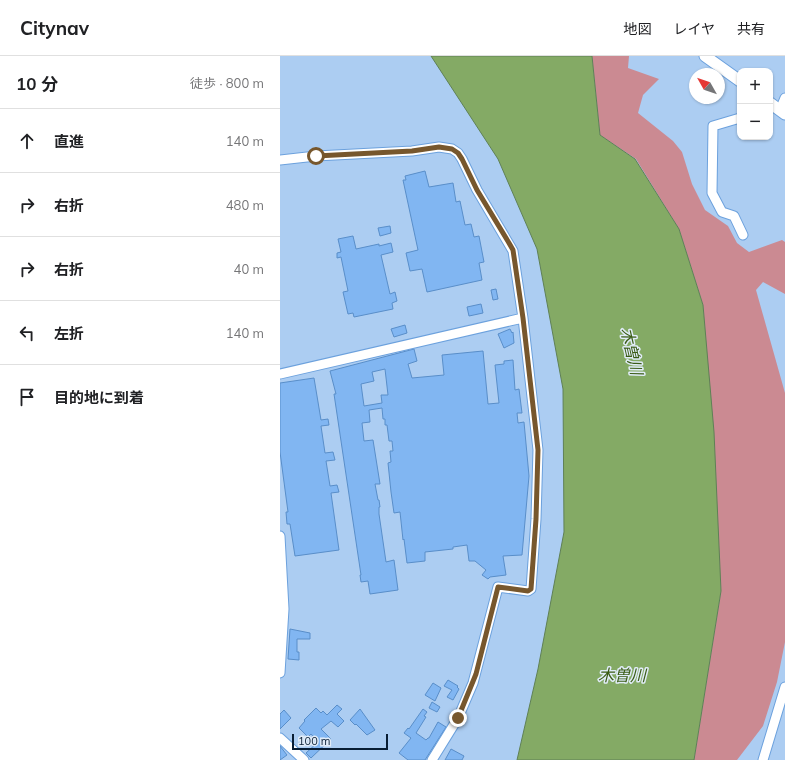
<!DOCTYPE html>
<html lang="ja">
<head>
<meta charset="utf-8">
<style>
	:root { --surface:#fff; --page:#f6f6f6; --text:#202124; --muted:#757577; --line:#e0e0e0 }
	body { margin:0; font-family:Mulish,"Noto Sans JP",sans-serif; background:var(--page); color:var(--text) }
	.controls { position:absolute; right:12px; top:12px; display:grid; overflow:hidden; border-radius:8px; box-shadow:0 1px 3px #0004 }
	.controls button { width:36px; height:36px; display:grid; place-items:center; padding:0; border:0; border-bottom:1px solid var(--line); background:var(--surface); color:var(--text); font:20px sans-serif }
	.compass { position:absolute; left:409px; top:12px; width:36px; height:36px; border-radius:50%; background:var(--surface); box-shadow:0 1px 3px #0004; rotate:310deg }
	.scale { position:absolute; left:12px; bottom:10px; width:96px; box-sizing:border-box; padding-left:4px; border:2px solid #081d34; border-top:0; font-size:11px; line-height:14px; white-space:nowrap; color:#081d34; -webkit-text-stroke:3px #e1ecf8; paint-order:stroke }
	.stop { position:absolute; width:12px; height:12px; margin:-9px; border:3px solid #77572d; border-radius:50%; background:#fff }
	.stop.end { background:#77572d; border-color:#fff; box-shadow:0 1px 4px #0008 }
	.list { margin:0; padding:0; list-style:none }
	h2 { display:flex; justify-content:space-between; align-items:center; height:52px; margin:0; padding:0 16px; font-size:17px }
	h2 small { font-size:13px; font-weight:400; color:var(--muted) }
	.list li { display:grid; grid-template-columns:26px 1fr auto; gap:12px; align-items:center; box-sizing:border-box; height:64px; padding:0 16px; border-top:1px solid var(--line) }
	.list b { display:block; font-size:15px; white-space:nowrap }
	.list em { font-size:13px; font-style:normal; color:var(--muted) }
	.icon { flex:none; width:22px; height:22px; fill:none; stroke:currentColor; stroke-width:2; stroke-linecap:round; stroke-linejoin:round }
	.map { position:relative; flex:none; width:505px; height:704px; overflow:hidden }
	header { display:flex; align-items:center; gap:24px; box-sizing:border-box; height:56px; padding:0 20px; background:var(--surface); border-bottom:1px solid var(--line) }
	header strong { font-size:19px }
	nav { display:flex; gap:22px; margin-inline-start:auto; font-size:14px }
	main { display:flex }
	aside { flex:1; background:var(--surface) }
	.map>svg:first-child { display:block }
	.green { fill:#cb8a92 }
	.water { fill:#84aa65; stroke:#5f8056 }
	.building { fill:#81b6f2; stroke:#598ec9; fill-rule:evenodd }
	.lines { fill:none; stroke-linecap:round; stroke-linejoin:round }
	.minor-casing { stroke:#6ca1dd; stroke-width:11 }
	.major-casing { stroke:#6ca1dd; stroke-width:13 }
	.minor { stroke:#fff; stroke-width:9 }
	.major { stroke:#fff; stroke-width:11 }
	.route { stroke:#77572d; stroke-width:5 }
	.labels { text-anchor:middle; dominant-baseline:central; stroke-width:3; stroke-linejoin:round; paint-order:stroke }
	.water-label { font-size:16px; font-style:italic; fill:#3a5c15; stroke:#e1ecf8 }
</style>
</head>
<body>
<header>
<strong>Citynav</strong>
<nav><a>地図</a><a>レイヤ</a><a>共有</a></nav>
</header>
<main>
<aside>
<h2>10 分<small>徒歩 · 800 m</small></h2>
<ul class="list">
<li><svg class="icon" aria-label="ahead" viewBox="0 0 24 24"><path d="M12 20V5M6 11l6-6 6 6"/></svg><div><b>直進</b></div><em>140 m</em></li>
<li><svg class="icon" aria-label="right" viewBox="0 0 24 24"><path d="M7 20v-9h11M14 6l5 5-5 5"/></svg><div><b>右折</b></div><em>480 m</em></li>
<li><svg class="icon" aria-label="right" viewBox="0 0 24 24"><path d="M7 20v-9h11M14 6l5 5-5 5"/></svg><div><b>右折</b></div><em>40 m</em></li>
<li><svg class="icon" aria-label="left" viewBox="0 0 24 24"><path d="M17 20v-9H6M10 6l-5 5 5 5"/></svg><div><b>左折</b></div><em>140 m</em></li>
<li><svg class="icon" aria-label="arrive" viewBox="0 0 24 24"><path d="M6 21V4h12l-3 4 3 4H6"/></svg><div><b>目的地に到着</b></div></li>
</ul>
</aside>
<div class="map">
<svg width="505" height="704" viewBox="0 0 505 704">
	<rect width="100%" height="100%" fill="#accdf2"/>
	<path class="green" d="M312,0H349L348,12L379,23L363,39L358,57L393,85L402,96L412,128L425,154L448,170L457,187L469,196L502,184L505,186V238L483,226L476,234L505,337V586L497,626L483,670L457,704H414L441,535L423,249L399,173L356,103L320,79Z"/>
	<path class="water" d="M151,0H312L320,79L355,103L399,173L423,249L434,376L441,535L414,704H237L258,613L284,476L283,333L257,193L218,103Z"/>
	<path class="building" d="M145,115L149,131L173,127L176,146L180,145L185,169L191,168L194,181L199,180L204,206L199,207L202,224L147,236L142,213L130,215L126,197L138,194L123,124H126L125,120Z
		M110,170L111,177L100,180L98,172Z
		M73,180L76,193L99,188V190L111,187L113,196L101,199L110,238L115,236L117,245L112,247L113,253L74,261L73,257L68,258L63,236L68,235L61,201L57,202V197L61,196L58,183Z
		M216,233L218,243L213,244L211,234Z
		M201,248L203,257L189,260L187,251Z
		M125,269L127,277L114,281L111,273Z
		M230,273L232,277L233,276L234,287L224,292L218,278Z
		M134,293L137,305L128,308L132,322L164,319L162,299L203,295L208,348L219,347L215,309L224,308V305L233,304L235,334L239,333L242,357H237L238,367L244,366L249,420L242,499L223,500L226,519L210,521L208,523L202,519L206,514L195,505H189L187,489L173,491V493L145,496V505L127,507L124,483L123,484L120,456L114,457L111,436L108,407L111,406L110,395H113L112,385H109L107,369H105V363H103L102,352L89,354L90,366L82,367L84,385L93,384L100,428H95L98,444H99L100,451H99V458L106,506L114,504L118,534L90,538L88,525L81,526L80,519H81L54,338H56L50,315ZM105,313L108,339H101L102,347L84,350L81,328L94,325L92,316Z
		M34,322L41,364L48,363L49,369L41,370L45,397L53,396L55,404L46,405L50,430L57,429L59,436L51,437L59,494L15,500L10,468H7L6,456H8L0,396V327Z
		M10,573L30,577V583H17V596H19V604L8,603Z
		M168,624L178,630L177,631L179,633L173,644L167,641L172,634L164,630Z
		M153,627L161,632L155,645L145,639Z
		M152,646L160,651L157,656L149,652Z
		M57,649L62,653L57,658L64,665L58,671L51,665L41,673L51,683L31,702L26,697L38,686L31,678L28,681L19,672L25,665L24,664L36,652L41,657L43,655L47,659Z
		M80,653L95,674L87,679L76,668L75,669L70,664Z
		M143,653L147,656L144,660L146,661L136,677L146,684L148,682H149L158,666L166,671L145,704H128L119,697L131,682L124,677L128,672L129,673Z
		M4,654L11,662L0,673V658Z
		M0,690L7,699L0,704Z
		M171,693L184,700L182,704H165Z"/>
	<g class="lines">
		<defs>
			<path id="minor" d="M500,54L505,42
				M460,62L433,70L432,137L442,156L454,160L463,179
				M0,104L36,100L132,95L159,91L172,93L178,97L182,103L197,134L233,195L243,262L258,394L256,463L251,533L248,535L218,531L193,627L178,662L152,704
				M0,318L243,262
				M0,480L4,553L0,617
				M0,682L24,704
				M483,704L505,631"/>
			<path id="major" d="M425,0L460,25
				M490,47L505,58"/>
		</defs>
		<use href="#minor" class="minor-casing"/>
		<use href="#major" class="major-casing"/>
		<use href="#minor" class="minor"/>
		<use href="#major" class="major"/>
	</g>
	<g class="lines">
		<path class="route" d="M36,100L132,95L159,91L172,93L178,97L182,103L197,134L229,187L233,194L243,262L258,394L256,463L251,533L248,535L218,531L196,618L178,662"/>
	</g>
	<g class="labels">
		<g class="water-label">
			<text transform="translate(352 295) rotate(77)">木曽川</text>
			<text x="342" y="619">木曽川</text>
		</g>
	</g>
</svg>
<div class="controls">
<button>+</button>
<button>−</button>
</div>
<svg class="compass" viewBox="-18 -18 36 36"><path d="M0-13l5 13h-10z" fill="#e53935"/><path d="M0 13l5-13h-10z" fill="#757577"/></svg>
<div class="scale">100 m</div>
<div class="stop" style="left:36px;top:100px"></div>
<div class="stop end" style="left:178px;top:662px"></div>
</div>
</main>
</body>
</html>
